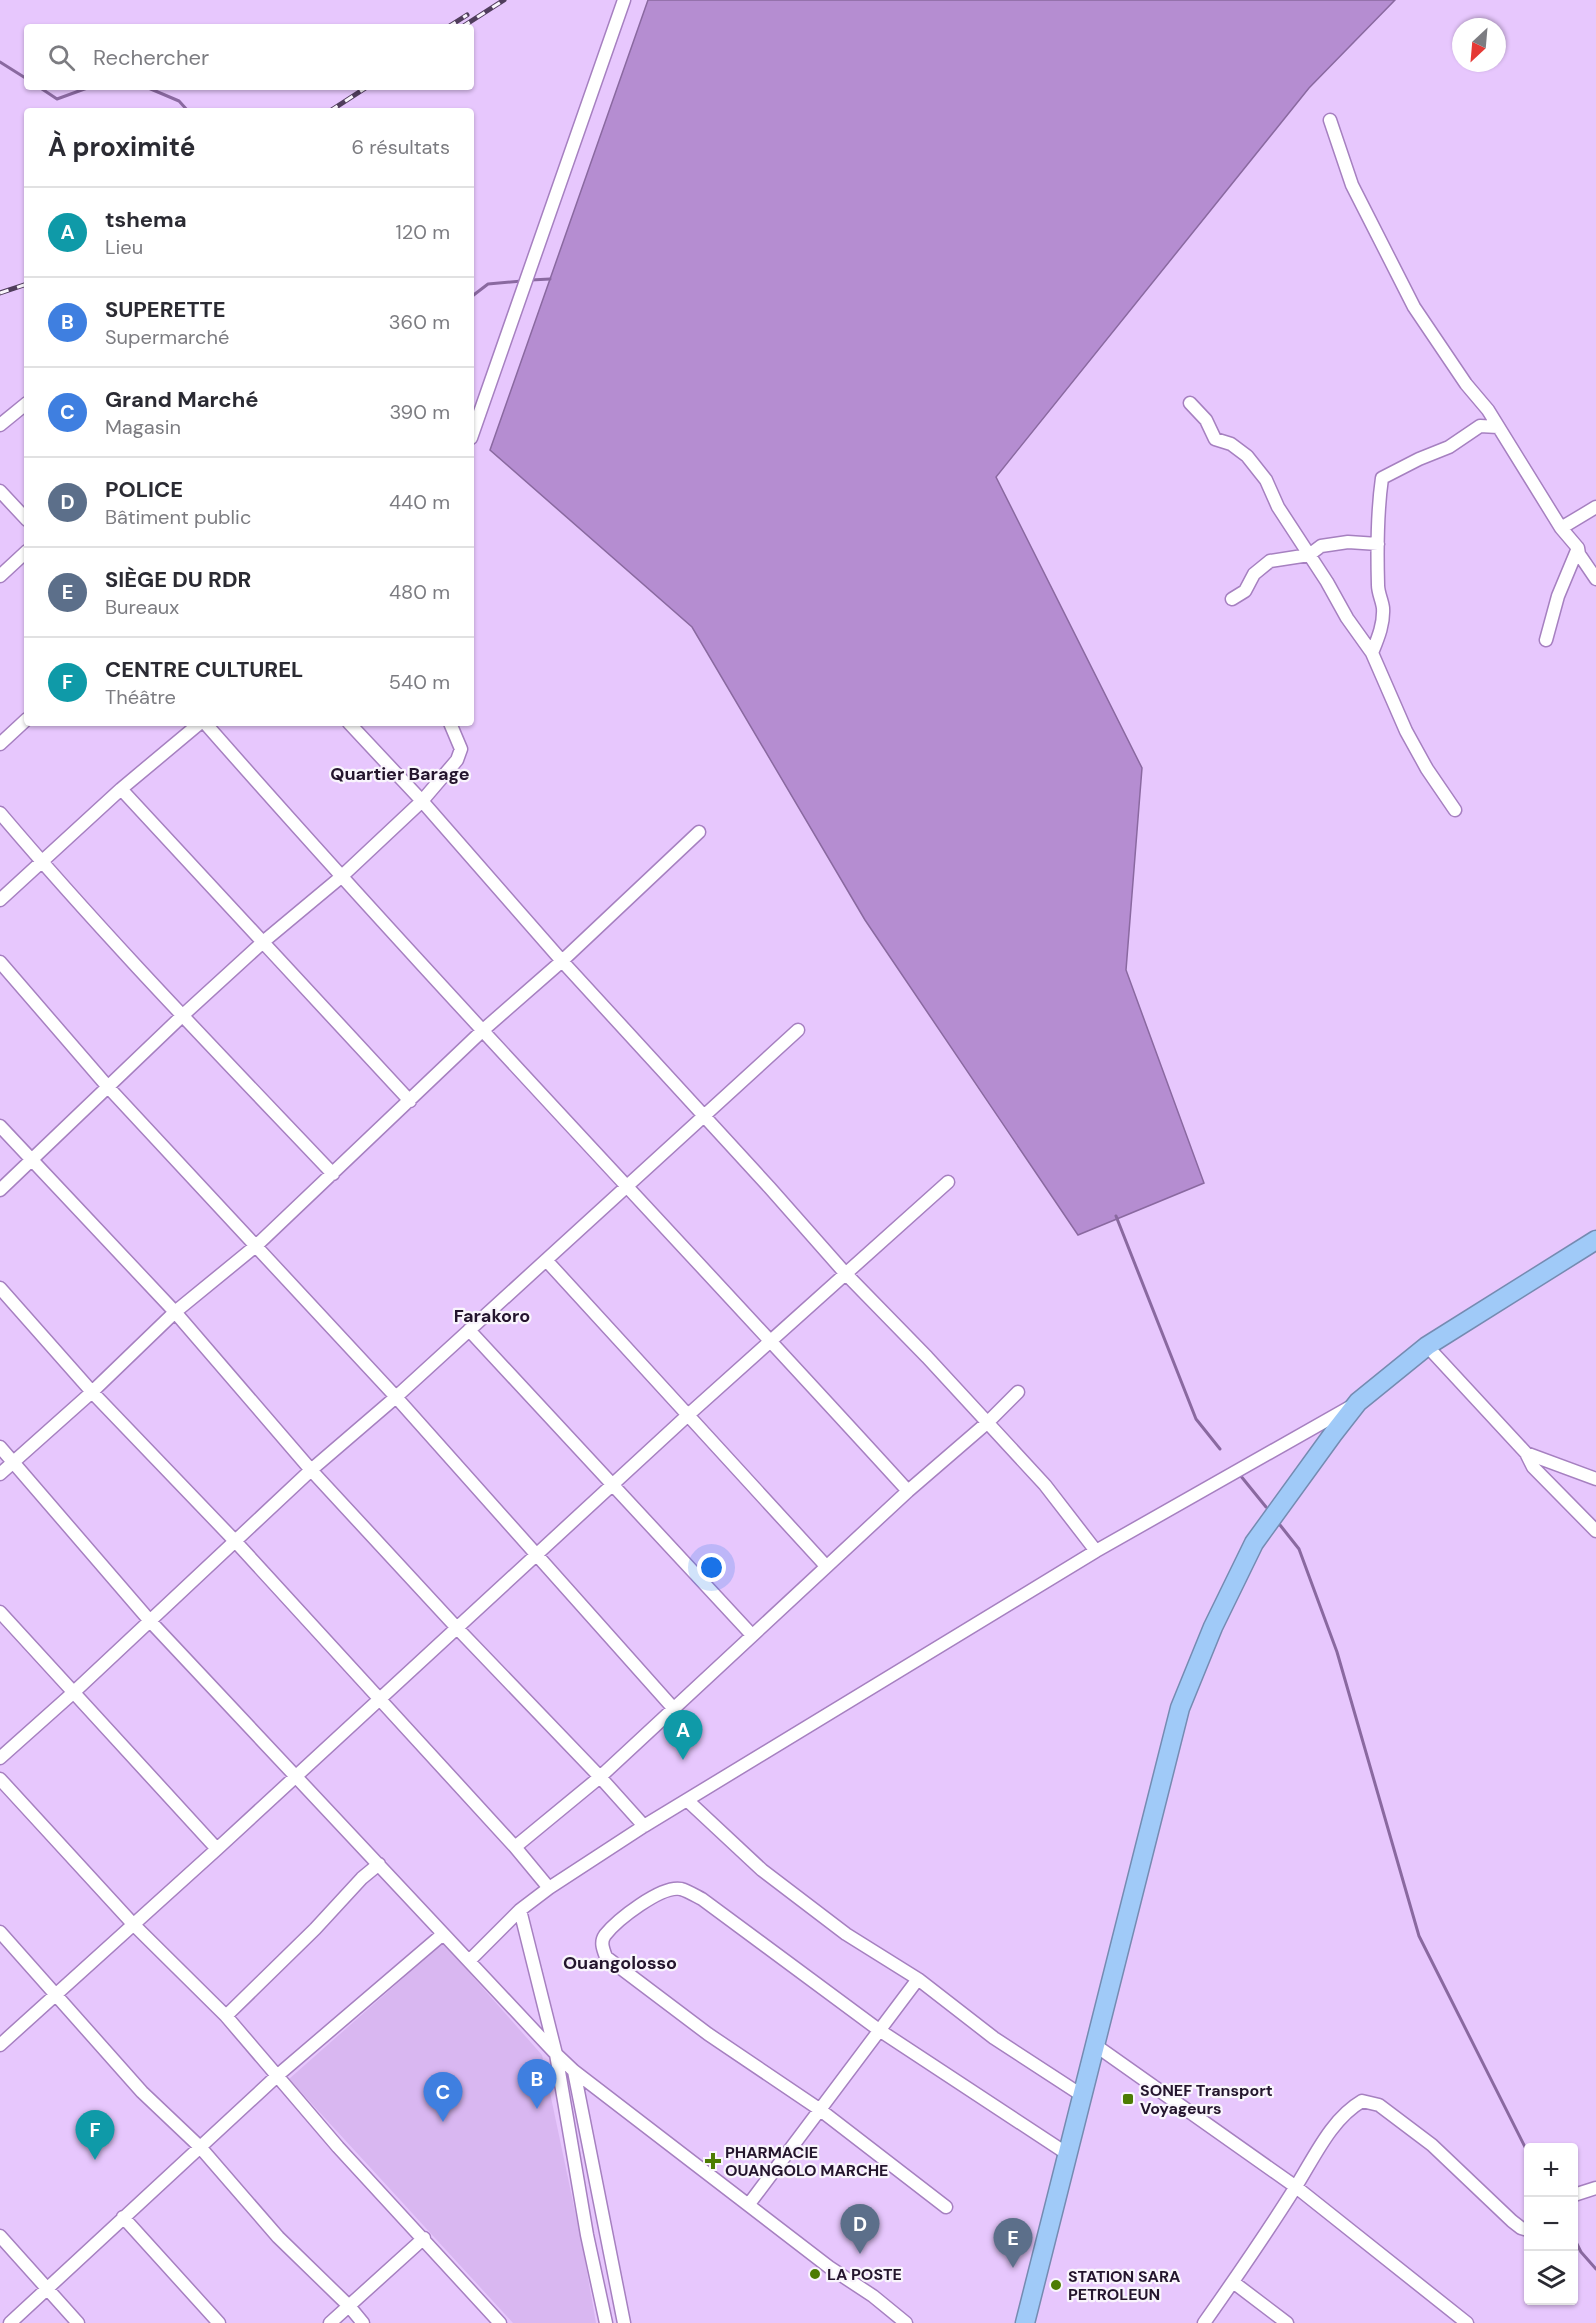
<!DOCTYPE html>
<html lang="fr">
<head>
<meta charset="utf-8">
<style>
	:root { --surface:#fff; --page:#f2f2f3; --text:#2b2b33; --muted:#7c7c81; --line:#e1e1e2; --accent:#0f766e }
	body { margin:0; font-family:"DM Sans",sans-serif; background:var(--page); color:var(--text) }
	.controls { position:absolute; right:18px; bottom:18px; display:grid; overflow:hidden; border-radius:6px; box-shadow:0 2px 4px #0004 }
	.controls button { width:54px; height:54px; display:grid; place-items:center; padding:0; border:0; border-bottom:2px solid var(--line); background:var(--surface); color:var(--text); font:30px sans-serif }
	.compass { position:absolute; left:1452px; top:18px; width:54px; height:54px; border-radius:50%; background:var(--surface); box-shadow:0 2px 4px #0004; rotate:206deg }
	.you { position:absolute; left:712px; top:1568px; width:21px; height:21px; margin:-15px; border:4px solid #fff; border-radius:50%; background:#1a73e8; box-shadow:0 0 0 9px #1a73e833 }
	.badge { display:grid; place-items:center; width:39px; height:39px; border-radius:50%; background:var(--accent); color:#fff; font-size:20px; font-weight:700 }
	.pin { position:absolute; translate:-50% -50px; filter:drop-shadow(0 2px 3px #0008) }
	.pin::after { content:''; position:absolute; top:32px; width:21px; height:18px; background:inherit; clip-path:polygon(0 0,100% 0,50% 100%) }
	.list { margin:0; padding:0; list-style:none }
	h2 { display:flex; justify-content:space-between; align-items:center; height:78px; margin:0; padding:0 24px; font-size:26px }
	h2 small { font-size:20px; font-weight:400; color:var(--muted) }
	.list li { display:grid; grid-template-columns:39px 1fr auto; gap:18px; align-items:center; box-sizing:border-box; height:90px; padding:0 24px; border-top:2px solid var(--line) }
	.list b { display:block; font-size:22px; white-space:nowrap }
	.list p { margin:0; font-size:20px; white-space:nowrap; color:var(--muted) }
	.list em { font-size:20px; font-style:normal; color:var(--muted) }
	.icon { flex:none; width:33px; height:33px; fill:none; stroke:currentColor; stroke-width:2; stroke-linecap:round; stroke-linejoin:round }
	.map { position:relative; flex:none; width:1596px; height:2323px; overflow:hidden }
	.search { position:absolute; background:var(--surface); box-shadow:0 2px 4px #0004; left:24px; top:24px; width:450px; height:66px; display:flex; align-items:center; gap:15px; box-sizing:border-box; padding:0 21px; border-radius:6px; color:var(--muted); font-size:22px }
	.panel { position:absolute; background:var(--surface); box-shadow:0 2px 4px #0004; left:24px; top:108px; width:450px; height:618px; border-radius:6px }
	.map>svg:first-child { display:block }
	.built { fill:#d9b7f1 }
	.water { fill:#b58dd1; stroke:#8a69a0; stroke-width:1.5 }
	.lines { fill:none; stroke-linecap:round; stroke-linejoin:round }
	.stream { stroke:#8a69a0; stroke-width:3 }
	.minor-casing { stroke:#a680c0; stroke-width:15 }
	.highway-casing { stroke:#758bb1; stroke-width:21 }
	.minor { stroke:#fff; stroke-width:12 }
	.highway { stroke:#a0caf8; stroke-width:18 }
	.rail-casing { stroke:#503d5c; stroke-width:5 }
	.rail { stroke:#f9f5fc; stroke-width:3; stroke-dasharray:9; stroke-linecap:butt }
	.poi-dot { fill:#4d7c03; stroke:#f9f5fc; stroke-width:2 }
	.labels { text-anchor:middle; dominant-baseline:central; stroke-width:4.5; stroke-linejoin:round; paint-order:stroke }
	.poi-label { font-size:16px; font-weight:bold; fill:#24152d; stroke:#f9f5fc; text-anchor:start }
	.neighbourhood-label { font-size:18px; font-weight:bold; fill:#24152d; stroke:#f9f5fc }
</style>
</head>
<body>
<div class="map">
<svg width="1596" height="2323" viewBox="0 0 1596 2323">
	<rect width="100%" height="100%" fill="#e7c7fd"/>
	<path class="built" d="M443,1943L542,2055L583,2249L596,2323H513L289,2079Z"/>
	<path class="water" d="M648,0H1395L1309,88L996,477L1142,768L1126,970L1204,1183L1078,1235L865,920L692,627L490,450Z"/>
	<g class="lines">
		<path class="stream" d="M0,62L27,79
			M39,87L57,99L90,87
			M146,87L179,101L188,111
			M531,280L550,279
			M471,297L488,284L522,281
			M1116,1216L1196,1419L1220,1449
			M1240,1475L1266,1507
			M1280,1525L1299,1549L1337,1652L1419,1936L1528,2153
			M1574,2238L1581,2252L1596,2269"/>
		<defs>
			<path id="minor" d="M1330,120L1352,185L1414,307L1466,384L1488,410L1561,528L1578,548L1579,554L1596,579
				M1190,403L1206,420L1215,439L1231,444L1247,456L1266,480L1278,507L1327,582L1347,618L1372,653L1406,731L1427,769L1455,810
				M0,425L27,403
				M471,438L624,0
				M0,491L27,520
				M1561,528L1596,507
				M0,576L27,551
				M1232,599L1245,591L1254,574L1270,561L1309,555L1321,546L1348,542L1378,544
				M1546,640L1558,596L1578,548
				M1372,653C1378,638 1384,624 1383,608C1382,600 1378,593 1378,585C1377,550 1377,513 1382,478L1419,459L1449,447L1480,426L1498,427
				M205,723C434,984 674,1234 908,1491
				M349,723L422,801L562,961L770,1188L845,1273L927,1357L1045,1485L1096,1551
				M0,744L27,719
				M121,789L410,1101
				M0,813C106,938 220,1055 333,1174
				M0,900L121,789L200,723
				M0,962L108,1087L396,1397L674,1709
				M0,1126L175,1312L311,1470L457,1628L600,1777L644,1826
				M0,1190L182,1016L263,942L341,877L422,801L457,760L461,749L450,723
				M546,1260L826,1566
				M0,1288L92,1392L235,1541L515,1847L549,1888
				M469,1330L751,1634
				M1427,1346L1526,1453L1533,1467L1596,1531
				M0,1447L150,1621L556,2054L574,2071L829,2267L873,2296L906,2323
				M1526,1453L1596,1479
				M0,1474L92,1392L175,1312L257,1245L482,1031L562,961L699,832
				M0,1612L217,1849
				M0,1758L74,1692L311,1470L396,1397L798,1030
				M0,1779L133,1924L226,2016L338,2147L500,2323
				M688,1801L762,1870L846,1934L918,1979L994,2038L1083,2096
				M515,1847L600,1777L908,1491L988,1422L1018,1392
				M520,1910L556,2054L587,2235L606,2323
				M0,1932L142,2092L200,2147L278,2237L349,2306L363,2323
				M469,1961L520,1910L549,1888L644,1826L1096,1551L1350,1407
				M226,2016L315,1929L362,1878L379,1864
				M0,2045L217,1849L688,1415L948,1182
				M1095,2045L1296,2187L1467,2323
				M574,2071L624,2323
				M1574,2195L1596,2188
				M749,2204L918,1979
				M946,2207L819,2109L708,2034L606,1957C603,1949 600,1942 605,1935C617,1920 661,1885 681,1889C688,1891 696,1896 702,1899L879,2030L1069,2155
				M123,2217L219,2323
				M0,2236L78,2323
				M1233,2282L1287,2323
				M10,2323L278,2075L443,1934
				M330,2323L424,2238
				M1204,2323C1235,2279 1266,2234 1295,2188C1314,2158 1331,2119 1362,2101L1379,2105L1432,2145L1512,2221L1521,2228L1528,2230"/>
			<path id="highway" d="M1025,2323L1180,1708L1213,1627L1254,1543L1333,1434L1358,1402L1427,1346L1596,1240"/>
		</defs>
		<use href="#minor" class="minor-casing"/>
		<use href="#highway" class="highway-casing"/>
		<use href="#minor" class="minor"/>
		<use href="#highway" class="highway"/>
		<defs>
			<path id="rail" d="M448,27L467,15
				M462,27L504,0
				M330,111L367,87
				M0,293L27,284"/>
		</defs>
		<use href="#rail" class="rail-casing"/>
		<use href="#rail" class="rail"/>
	</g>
	<g class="poi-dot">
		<rect x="1122" y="2093" width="12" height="12" rx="3"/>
		<path d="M710 2152h6v6h6v6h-6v6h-6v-6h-6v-6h6z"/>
		<circle cx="815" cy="2274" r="6"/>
		<circle cx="1056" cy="2285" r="6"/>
	</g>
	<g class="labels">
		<g class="poi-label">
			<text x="1140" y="2090">SONEF Transport<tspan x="1140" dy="18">Voyageurs</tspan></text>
			<text x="725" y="2152">PHARMACIE<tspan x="725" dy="18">OUANGOLO MARCHE</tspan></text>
			<text x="827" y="2274">LA POSTE</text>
			<text x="1068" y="2276">STATION SARA<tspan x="1068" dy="18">PETROLEUN</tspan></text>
		</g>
		<g class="neighbourhood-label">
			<text x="400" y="774">Quartier Barage</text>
			<text x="492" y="1316">Farakoro</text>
			<text x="620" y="1963">Ouangolosso</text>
		</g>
	</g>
</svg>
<div class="controls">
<button>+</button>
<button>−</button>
<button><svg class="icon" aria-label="layers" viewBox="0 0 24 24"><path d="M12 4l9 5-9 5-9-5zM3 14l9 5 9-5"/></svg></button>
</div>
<svg class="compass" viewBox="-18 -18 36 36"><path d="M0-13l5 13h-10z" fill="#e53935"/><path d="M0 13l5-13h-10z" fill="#7c7c81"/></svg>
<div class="you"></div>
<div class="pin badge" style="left:683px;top:1760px;background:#0f9aa8">A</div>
<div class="pin badge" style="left:537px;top:2109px;background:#3f7fe0">B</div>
<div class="pin badge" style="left:443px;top:2122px;background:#3f7fe0">C</div>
<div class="pin badge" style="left:860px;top:2254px;background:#5c6f8a">D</div>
<div class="pin badge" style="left:1013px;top:2268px;background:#5c6f8a">E</div>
<div class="pin badge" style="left:95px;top:2160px;background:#0f9aa8">F</div>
<div class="search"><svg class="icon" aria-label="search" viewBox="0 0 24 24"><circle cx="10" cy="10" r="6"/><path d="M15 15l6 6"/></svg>Rechercher</div>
<section class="panel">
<h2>À proximité<small>6 résultats</small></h2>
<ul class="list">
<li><span class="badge" style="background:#0f9aa8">A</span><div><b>tshema</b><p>Lieu</p></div><em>120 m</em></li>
<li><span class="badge" style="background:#3f7fe0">B</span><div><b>SUPERETTE</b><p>Supermarché</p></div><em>360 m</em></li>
<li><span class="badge" style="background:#3f7fe0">C</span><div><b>Grand Marché</b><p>Magasin</p></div><em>390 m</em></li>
<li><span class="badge" style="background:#5c6f8a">D</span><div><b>POLICE</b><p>Bâtiment public</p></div><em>440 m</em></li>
<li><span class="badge" style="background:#5c6f8a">E</span><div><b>SIÈGE DU RDR</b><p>Bureaux</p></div><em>480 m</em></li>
<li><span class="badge" style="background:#0f9aa8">F</span><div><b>CENTRE CULTUREL</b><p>Théâtre</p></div><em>540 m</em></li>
</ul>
</section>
</div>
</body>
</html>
